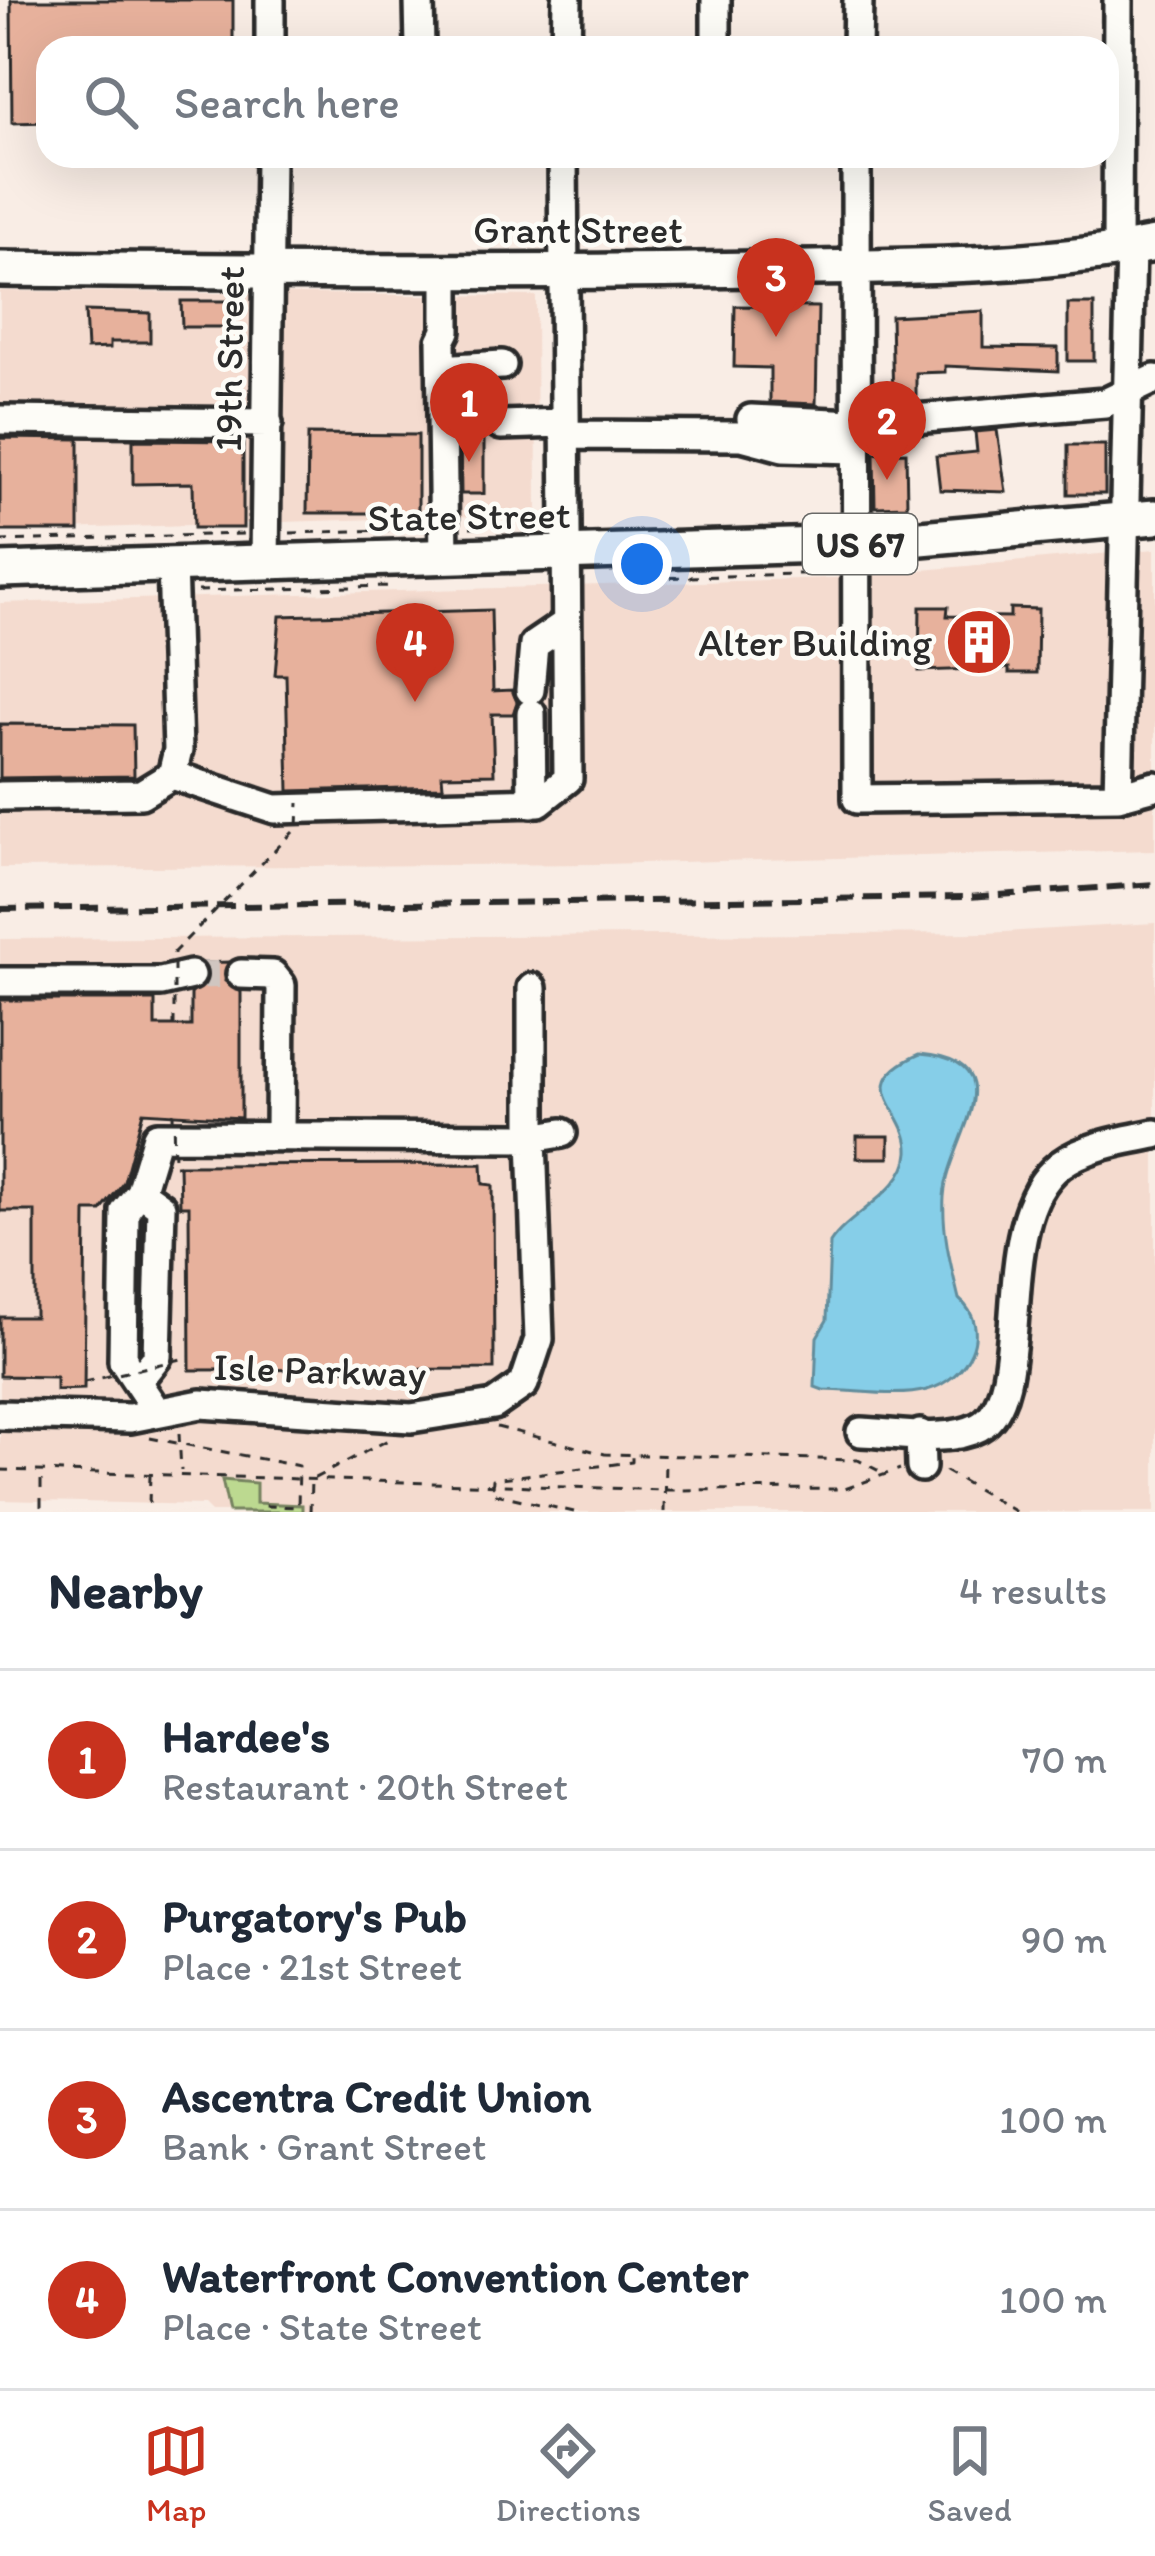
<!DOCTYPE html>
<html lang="en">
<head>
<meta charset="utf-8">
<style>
	:root { --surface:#fff; --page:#f2f2f3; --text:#1f2937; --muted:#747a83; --line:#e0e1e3; --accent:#c8321e }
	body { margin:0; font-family:Itim,sans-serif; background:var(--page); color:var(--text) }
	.you { position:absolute; left:642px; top:564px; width:42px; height:42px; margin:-30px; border:9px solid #fff; border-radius:50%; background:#1a73e8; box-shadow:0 0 0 18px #1a73e833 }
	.badge { display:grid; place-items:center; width:78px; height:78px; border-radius:50%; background:var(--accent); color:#fff; font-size:39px; font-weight:700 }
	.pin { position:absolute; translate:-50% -99px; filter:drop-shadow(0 3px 6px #0008) }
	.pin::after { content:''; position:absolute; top:63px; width:42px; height:36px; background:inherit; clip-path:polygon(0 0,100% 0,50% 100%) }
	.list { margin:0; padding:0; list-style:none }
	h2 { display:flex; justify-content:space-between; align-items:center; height:156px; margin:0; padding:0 48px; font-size:51px }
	h2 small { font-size:39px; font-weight:400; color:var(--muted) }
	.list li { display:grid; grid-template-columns:78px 1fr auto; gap:36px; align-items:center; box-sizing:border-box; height:180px; padding:0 48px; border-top:3px solid var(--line) }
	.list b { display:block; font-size:45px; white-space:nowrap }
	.list p { margin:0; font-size:39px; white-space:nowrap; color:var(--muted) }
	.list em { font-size:39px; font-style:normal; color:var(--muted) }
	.icon { flex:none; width:66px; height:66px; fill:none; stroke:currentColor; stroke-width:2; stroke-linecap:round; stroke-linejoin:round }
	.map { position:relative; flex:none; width:1155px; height:1512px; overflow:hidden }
	.search { position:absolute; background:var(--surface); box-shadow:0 12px 48px #0002; left:36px; right:36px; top:36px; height:132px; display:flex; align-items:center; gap:30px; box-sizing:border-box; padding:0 42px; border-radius:36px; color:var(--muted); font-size:45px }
	.sheet { height:876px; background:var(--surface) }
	nav { display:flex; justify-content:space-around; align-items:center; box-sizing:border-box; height:168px; border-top:3px solid var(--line); background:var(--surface); font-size:33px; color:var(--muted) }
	nav a { display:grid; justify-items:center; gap:6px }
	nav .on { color:var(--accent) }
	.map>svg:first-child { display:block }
	.built { fill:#f4dbcf }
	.green { fill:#bcd990; stroke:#74825e; stroke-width:3 }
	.water { fill:#86cee8; stroke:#628d9c; stroke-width:3 }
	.pier { fill:#f9ede5 }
	.building { fill:#e7b19c; stroke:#2b2b2b; stroke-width:3 }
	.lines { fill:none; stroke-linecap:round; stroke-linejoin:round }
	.minor-tunnel { stroke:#d0c6c0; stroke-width:27; stroke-dasharray:27 14; stroke-linecap:butt }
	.minor-casing { stroke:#2b2b2b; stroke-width:36 }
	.major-casing { stroke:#2b2b2b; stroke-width:42 }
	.path { stroke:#2b2b2b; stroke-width:3; stroke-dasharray:9 9; stroke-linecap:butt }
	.minor { stroke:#fdfcf7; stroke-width:27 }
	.major { stroke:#fdfcf7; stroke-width:33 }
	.rail { stroke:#2b2b2b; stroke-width:6; stroke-dasharray:18 9; stroke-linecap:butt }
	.path-bridge { stroke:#2b2b2b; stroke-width:3; stroke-dasharray:9 9; stroke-linecap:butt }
	.labels { text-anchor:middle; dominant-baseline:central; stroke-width:9; stroke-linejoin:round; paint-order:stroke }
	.shield { fill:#fdfcf7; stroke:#6a6a68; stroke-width:3 }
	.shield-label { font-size:36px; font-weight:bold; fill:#2b2b2b }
	.street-label { font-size:39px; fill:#2b2b2b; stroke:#fdfcf7 }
	.poi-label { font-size:39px; fill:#2b2b2b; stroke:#fdfcf7; text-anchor:end }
</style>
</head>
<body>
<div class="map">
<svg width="1155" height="1512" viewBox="0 0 1155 1512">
	<rect width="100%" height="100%" fill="#f9ede5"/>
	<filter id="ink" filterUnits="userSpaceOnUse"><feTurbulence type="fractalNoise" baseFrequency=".00833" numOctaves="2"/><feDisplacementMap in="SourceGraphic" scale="24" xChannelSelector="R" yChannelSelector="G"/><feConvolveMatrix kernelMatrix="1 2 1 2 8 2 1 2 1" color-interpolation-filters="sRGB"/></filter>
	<g filter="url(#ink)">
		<path class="built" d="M0,291L536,296L537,514L0,531Z
			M1155,549V850L602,864L0,868V603L833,578Z
			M1155,923V1512H205L0,1506V939L987,933Z"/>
		<path class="green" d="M222,1480L256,1483V1503L302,1505V1512H229Z"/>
		<path class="water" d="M920,1054C1022,1063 948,1138 944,1197C942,1232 951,1266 959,1299C994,1329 968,1379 927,1390C897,1398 855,1390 823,1390L815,1387L817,1337L827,1320L830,1243C849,1213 906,1191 908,1152C910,1110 848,1085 920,1054Z"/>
		<path class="pier" d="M0,1500L204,1505L211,1512L0,1511Z"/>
		<path class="building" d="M11,0H233V48H48V122L12,123Z
			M181,301H228L229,327H182Z
			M1068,304H1094V361H1068Z
			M735,306L818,307L816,404L770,402V368L734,367Z
			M85,311L150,313V342H110V348L87,349Z
			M983,311V347L1058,348V371L945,366V372L916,373V401L893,403L891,316Z
			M997,430L1006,492L940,490L936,456L977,452L975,432Z
			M460,431H484V494H461Z
			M308,434L418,435V513H307Z
			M0,438L79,439V531H0Z
			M133,440L243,441V528H194L193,483L133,484Z
			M1068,445H1105V494H1068Z
			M906,452L907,506L875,507L874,453Z
			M920,607H948L947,616L1010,617V608L1038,609L1037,673H1009V668L919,671Z
			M491,610L493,691L512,690L517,702L513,714H492L494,774L442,775L443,787L289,791L286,675H275L280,616Z
			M0,724L133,725L134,776L0,778Z
			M228,962L225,981L241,992V1118L143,1112L124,1182L101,1211H86L84,1389L56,1390V1377L0,1376V1317H35V1211H0V1000H155V1026H191V994L208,979L204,963Z
			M857,1136H889V1158H857Z
			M482,1164L483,1184L493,1185L494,1369L190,1370L189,1206H180L179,1165Z"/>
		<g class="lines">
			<path class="minor-tunnel" d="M191,975L241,974"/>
			<defs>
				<path id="minor" d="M270,0V48
					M419,0L420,48
					M566,48L567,0
					M716,48V0
					M857,48L858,0
					M856,156L857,799L1118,796L1131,248
					M1117,250L1118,0
					M442,387L456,368L502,365
					M751,419L854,424L1105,403L1155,379
					M0,420L268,423
					M501,425L564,423
					M564,435L742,436L783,447L854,449
					M444,558L441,341L446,331V272
					M265,563L270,156
					M530,690L534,645L565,624
					M531,713L532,803
					M172,775L275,809L539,802L568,779L563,156
					M0,796L141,794L172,775L178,750L172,565
					M1118,796L1155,786
					M241,974L273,975L281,985L280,1135
					M0,982H161L191,975
					M532,988V1138L562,1133
					M137,1382L157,1357L161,1207L140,1192
					M0,1415L130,1418L201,1404L411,1418L494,1405L524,1384L539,1339L532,1138L157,1136L140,1192L125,1211L123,1361L157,1412
					M861,1432C896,1433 947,1444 979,1427C1038,1395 988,1221 1060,1165C1086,1146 1124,1140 1155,1134
					M920,1434L921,1467"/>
				<path id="major" d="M0,269C252,271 504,274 756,269C887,266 1026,269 1155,244
					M0,570L854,544L1155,517"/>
			</defs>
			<use href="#minor" class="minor-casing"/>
			<use href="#major" class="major-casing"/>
			<path class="path" d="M470,528L486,527
				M290,533L418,529
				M0,541L244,534
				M653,578L836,573
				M198,591L392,586
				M497,1427L605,1454L858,1460L883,1473
				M179,1433L181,1471
				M150,1438L299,1466L298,1507L264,1506L262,1512
				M0,1470L668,1490L845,1489L900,1469
				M945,1471L1016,1512
				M149,1503L150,1476
				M41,1507V1473
				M310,1512L311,1480L388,1440
				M574,1512L492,1493L493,1479L632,1462V1456
				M664,1512L665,1459"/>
			<use href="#minor" class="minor"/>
			<use href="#major" class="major"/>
			<path class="rail" d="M0,909L970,897L1155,884"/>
			<path class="path-bridge" d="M174,1026V952L298,827L299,803
				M173,1112L174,1165H179
				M84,1382L190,1357"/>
		</g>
	</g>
	<defs>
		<symbol id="building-disc" viewBox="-11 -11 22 22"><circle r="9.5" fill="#c8321e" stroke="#fdfcf7"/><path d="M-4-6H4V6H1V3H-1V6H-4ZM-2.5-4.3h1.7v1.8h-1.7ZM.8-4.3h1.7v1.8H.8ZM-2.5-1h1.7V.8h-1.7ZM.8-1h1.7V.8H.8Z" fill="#fff"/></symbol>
	</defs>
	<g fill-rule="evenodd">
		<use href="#building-disc" x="941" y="604" width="76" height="76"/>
	</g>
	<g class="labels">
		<rect class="shield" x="803" y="514" width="114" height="60" rx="9"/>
		<g class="shield-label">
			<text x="860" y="544">US 67</text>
		</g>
		<g class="street-label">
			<text x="578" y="229">Grant Street</text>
			<text transform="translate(229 359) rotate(-89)">19th Street</text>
			<text transform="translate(469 516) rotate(-1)">State Street</text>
			<text transform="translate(320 1370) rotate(2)">Isle Parkway</text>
		</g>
		<g class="poi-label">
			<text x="932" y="642">Alter Building</text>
		</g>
	</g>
</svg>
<div class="you"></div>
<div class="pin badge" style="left:469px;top:462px">1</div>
<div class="pin badge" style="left:887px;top:480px">2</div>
<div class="pin badge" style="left:776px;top:337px">3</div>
<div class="pin badge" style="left:415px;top:702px">4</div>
<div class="search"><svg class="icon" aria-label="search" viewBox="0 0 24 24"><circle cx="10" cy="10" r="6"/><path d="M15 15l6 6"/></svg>Search here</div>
</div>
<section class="sheet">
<h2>Nearby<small>4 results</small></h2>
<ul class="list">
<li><span class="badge">1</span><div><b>Hardee's</b><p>Restaurant · 20th Street</p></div><em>70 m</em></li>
<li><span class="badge">2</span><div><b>Purgatory's Pub</b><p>Place · 21st Street</p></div><em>90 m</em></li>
<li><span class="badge">3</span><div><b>Ascentra Credit Union</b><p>Bank · Grant Street</p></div><em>100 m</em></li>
<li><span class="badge">4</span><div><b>Waterfront Convention Center</b><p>Place · State Street</p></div><em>100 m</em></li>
</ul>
</section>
<nav>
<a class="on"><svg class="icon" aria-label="map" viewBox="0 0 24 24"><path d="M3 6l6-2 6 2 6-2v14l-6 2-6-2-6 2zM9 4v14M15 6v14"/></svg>Map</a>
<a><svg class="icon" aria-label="directions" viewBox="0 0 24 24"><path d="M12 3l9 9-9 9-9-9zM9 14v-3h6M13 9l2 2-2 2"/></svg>Directions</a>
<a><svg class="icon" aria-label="saved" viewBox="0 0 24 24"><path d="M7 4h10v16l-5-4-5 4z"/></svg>Saved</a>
</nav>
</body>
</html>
